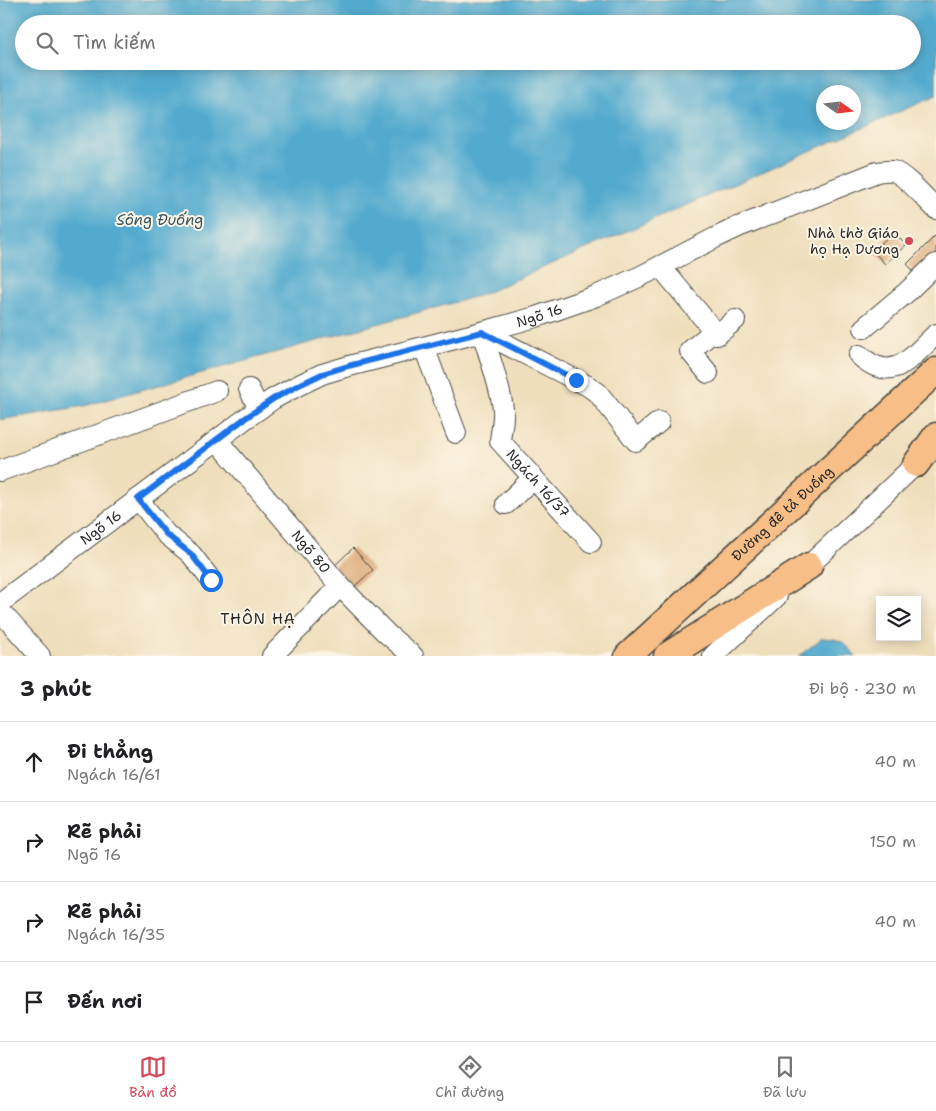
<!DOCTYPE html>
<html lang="vi">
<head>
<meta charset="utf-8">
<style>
	:root { --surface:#fff; --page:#f2f2f2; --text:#202124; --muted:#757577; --line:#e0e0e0; --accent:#d1495b }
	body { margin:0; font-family:"Shantell Sans",sans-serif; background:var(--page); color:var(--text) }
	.controls { position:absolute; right:15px; bottom:15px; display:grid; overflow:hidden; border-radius:0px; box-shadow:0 2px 12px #0003 }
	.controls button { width:45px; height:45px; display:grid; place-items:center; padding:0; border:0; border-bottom:1px solid var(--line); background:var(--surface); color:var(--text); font:25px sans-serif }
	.compass { position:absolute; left:816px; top:85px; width:45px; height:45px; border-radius:50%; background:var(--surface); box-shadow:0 2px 12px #0003; rotate:104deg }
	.stop { position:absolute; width:15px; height:15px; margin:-11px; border:4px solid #1a73e8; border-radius:50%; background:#fff }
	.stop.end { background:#1a73e8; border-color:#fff; box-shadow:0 1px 5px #0008 }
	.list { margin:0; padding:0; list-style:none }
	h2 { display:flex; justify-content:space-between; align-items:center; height:65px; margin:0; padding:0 20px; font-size:21px }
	h2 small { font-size:16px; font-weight:400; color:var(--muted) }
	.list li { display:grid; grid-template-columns:32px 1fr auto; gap:15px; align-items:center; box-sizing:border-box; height:80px; padding:0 20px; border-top:1px solid var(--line) }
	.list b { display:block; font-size:19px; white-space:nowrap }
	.list p { margin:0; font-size:16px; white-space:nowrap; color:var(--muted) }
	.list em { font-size:16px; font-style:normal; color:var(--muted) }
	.icon { flex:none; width:28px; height:28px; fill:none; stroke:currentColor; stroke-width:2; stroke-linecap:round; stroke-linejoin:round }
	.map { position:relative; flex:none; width:936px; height:656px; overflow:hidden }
	.search { position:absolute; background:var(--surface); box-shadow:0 2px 12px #0003; left:15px; right:15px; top:15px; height:55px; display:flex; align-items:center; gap:12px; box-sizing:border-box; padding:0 18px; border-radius:28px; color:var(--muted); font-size:19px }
	.sheet { height:385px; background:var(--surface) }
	nav { display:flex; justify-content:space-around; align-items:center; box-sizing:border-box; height:70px; border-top:1px solid var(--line); background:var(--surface); font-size:14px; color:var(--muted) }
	nav a { display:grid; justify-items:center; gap:2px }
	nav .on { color:var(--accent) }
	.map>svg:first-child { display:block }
	.water { fill:#52aacf; stroke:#3e6a7d; fill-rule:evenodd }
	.building { fill:#d6975d }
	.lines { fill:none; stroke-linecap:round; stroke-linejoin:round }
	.minor-casing { stroke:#484641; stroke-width:22 }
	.major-casing { stroke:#484641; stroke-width:29 }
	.minor { stroke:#fff; stroke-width:20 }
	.major { stroke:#f7be87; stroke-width:26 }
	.route { stroke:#1a73e8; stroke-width:6 }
	.poi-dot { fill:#d1495b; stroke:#fcf5e5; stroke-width:2 }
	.labels { text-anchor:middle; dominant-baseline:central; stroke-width:4; stroke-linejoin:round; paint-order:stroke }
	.poi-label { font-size:14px; fill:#2b2b2b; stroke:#fcf5e5; text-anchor:end }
	.street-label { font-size:14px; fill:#2b2b2b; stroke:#fcf5e5 }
	.water-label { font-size:15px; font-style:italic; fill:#395764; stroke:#fcf5e5 }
	.neighbourhood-label { font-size:15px; letter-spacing:1px; fill:#2b2b2b; stroke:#fcf5e5 }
</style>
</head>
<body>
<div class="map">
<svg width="936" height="656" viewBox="0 0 936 656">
	<rect width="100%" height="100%" fill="#fcf5e5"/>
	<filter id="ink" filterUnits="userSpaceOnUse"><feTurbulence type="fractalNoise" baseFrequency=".02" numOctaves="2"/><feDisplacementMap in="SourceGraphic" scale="10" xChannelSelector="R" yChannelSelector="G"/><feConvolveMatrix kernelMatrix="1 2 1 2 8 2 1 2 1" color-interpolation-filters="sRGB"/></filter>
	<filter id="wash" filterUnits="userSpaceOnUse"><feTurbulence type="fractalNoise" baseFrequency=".0096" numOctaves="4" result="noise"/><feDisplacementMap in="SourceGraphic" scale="20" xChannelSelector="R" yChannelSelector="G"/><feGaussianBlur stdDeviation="1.12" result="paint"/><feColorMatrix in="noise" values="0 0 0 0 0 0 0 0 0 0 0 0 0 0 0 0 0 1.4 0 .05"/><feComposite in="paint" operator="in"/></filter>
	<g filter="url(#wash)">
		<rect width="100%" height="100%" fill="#efdebc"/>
		<path class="water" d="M0,0H936V96L481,295L84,406L0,420ZM24,24H912V61H24ZM824,92H854V122H824Z
			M822,638C842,639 843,641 856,656H799Z"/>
		<g id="blocks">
			<path class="building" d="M893,232L906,245L885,264L873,251Z
				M936,235V257L918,276L907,264Z
				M353,548L373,570L349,591L331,569Z"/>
		</g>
	</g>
	<g filter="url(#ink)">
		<use href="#blocks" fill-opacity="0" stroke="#484641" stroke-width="1"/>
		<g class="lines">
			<defs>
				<g id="minor">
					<path d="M660,266L714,331L690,351L708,373"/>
					<path d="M864,328L907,292L936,264"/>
					<path d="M714,331L717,335L735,320"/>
					<path id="s1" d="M482,332C489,356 500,385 503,409C504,420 501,430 500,441L591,542"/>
					<path d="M482,332L588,386L598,393L636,441L659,422"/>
					<path d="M424,347L456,433"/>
					<path d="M859,355C893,386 911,357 936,334"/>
					<path d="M249,389L259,409"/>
					<path id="s2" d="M217,440L340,586L386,633L413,656"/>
					<path d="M0,471L217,391"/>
					<path d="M138,499L166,534L191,554L211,580"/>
					<path d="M506,504L533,478"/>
					<path d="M798,576L916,464L927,455"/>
					<path id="s3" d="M0,603L245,419L273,399L297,386L322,374L349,366L482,332L536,317L596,296L641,276L715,238L738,227L877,172C882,171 887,170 893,171C904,174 927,200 936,209"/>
					<path d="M0,611L40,656"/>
					<path d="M272,656L340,586"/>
					<path d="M713,656L777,596"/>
				</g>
				<g id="major">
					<path d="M916,464L936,436"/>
					<path id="s4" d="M628,656L936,371"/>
					<path d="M667,656L809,566"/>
				</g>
			</defs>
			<use href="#minor" class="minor-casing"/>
			<use href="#major" class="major-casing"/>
			<use href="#minor" class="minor"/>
			<use href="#major" class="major"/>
		</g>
	</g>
	<g class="lines" filter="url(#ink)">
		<path class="route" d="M211,580L191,554L166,534L138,499L244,419L273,399L297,386L322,374L348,366L482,332L576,380"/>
	</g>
	<circle class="poi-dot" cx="909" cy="241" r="5"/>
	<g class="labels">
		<g class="poi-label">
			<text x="899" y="233">Nhà thờ Giáo<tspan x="899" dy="16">họ Hạ Dương</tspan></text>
		</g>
		<g class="street-label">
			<text stroke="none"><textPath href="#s3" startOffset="621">Ngõ 16</textPath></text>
			<text stroke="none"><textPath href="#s1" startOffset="169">Ngách 16/37</textPath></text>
			<text stroke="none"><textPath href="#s4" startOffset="210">Đường đê tả Đuống</textPath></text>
			<text stroke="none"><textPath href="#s3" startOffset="126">Ngõ 16</textPath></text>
			<text stroke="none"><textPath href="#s2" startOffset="146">Ngõ 80</textPath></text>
		</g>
		<g class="water-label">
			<text x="160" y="220">Sông Đuống</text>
		</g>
		<g class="neighbourhood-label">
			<text x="258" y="619">THÔN HẠ</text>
		</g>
	</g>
</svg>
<div class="controls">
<button><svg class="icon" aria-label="layers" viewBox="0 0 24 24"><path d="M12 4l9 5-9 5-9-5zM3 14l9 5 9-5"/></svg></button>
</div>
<svg class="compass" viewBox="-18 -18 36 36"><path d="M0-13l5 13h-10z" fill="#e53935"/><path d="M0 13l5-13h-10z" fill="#757577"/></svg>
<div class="stop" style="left:211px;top:580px"></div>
<div class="stop end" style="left:576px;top:380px"></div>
<div class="search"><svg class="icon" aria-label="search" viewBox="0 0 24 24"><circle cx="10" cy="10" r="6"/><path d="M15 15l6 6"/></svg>Tìm kiếm</div>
</div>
<section class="sheet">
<h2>3 phút<small>Đi bộ · 230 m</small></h2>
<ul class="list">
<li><svg class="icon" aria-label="ahead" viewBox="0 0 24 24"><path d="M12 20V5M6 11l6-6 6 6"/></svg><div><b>Đi thẳng</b><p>Ngách 16/61</p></div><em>40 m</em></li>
<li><svg class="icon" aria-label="right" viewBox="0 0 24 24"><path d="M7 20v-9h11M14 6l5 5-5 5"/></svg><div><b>Rẽ phải</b><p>Ngõ 16</p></div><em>150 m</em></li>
<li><svg class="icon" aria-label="right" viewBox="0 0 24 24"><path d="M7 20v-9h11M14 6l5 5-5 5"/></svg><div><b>Rẽ phải</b><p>Ngách 16/35</p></div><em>40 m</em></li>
<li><svg class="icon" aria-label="arrive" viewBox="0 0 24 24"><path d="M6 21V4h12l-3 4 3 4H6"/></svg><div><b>Đến nơi</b></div></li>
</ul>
</section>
<nav>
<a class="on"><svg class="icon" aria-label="map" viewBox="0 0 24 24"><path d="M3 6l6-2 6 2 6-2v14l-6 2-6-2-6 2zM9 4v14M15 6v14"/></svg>Bản đồ</a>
<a><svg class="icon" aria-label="directions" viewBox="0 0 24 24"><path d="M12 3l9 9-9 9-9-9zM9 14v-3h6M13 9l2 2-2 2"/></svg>Chỉ đường</a>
<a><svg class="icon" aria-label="saved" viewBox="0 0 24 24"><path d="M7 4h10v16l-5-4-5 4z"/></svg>Đã lưu</a>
</nav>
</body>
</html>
